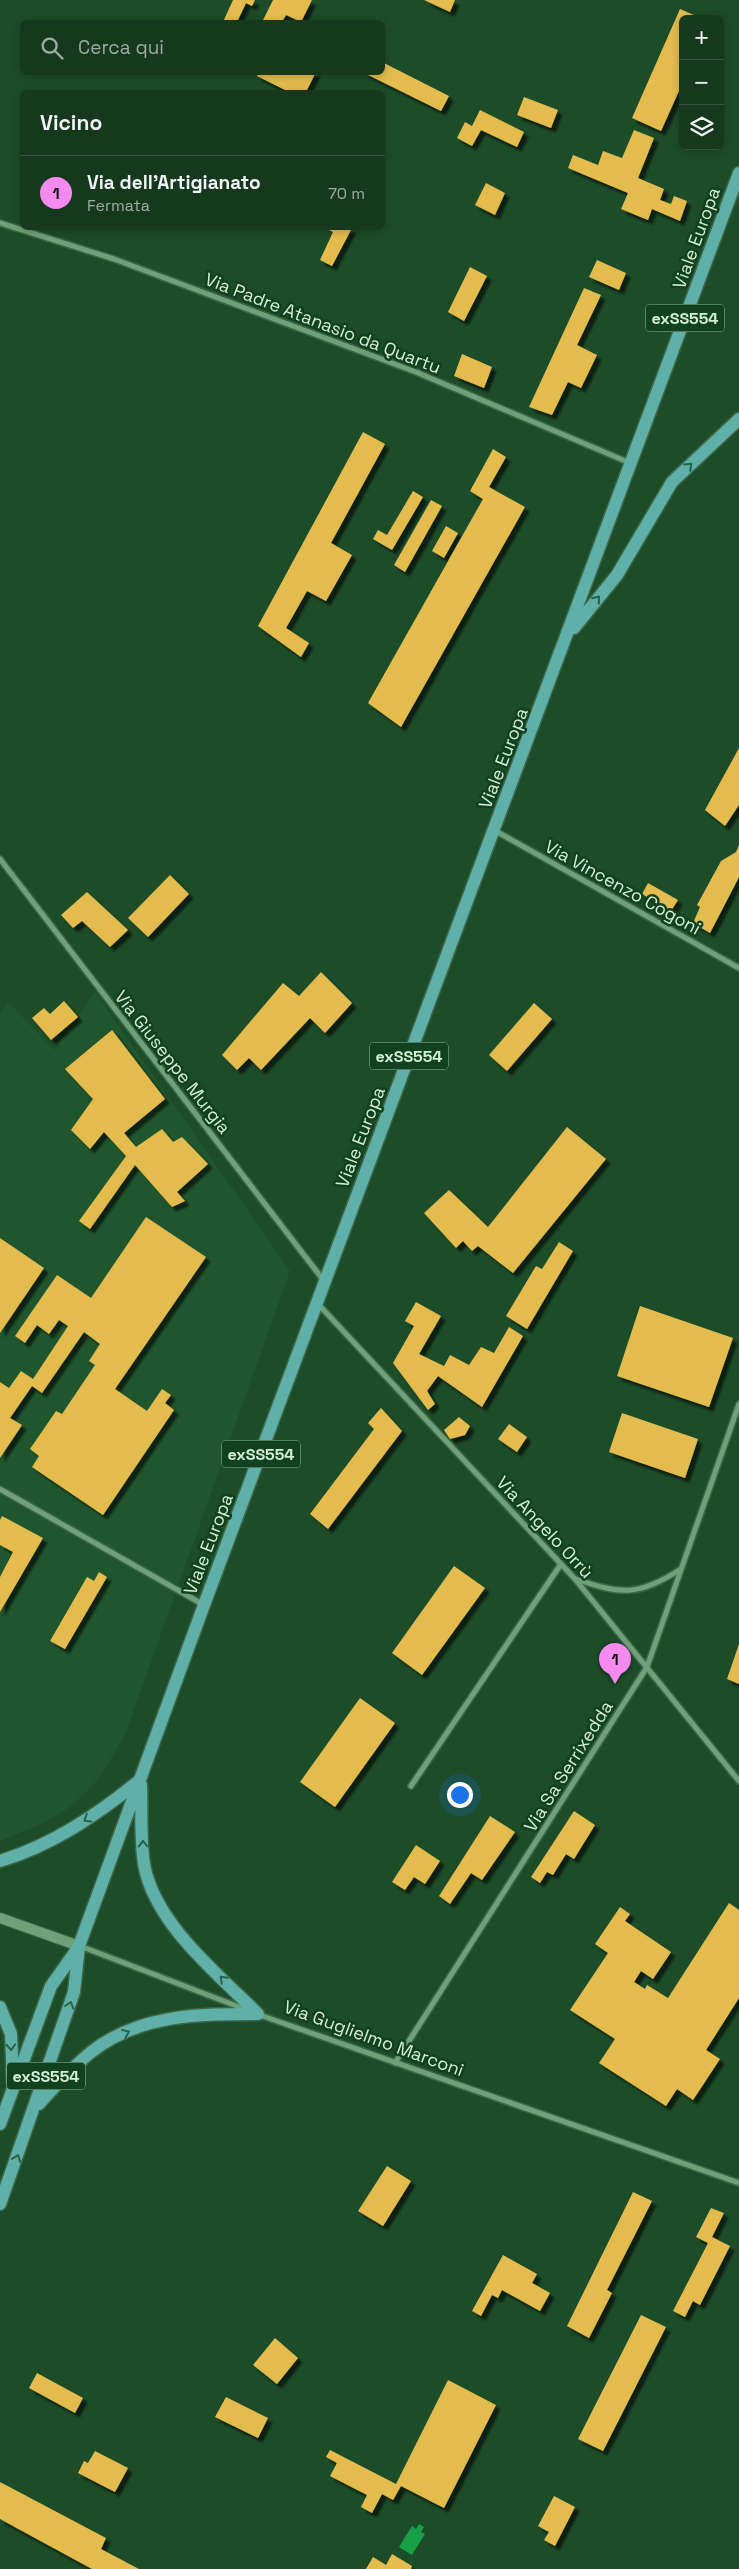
<!DOCTYPE html>
<html lang="it">
<head>
<meta charset="utf-8">
<style>
	:root { --surface:#16391e; --page:#1f4027; --text:#f1f3f6; --muted:#9eaca4; --line:#35533c; --accent:#f489ef }
	body { margin:0; font-family:"Space Grotesk",sans-serif; background:var(--page); color:var(--text) }
	.controls { position:absolute; right:15px; top:15px; display:grid; overflow:hidden; border-radius:8px; box-shadow:0 2px 8px #0003 }
	.controls button { width:45px; height:45px; display:grid; place-items:center; padding:0; border:0; border-bottom:1px solid var(--line); background:var(--surface); color:var(--text); font:25px sans-serif }
	.you { position:absolute; left:459px; top:1794px; width:18px; height:18px; margin:-12px; border:4px solid #fff; border-radius:50%; background:#1a73e8; box-shadow:0 0 0 8px #1a73e833 }
	.badge { display:grid; place-items:center; width:32px; height:32px; border-radius:50%; background:var(--accent); color:#111; font-size:16px; font-weight:700 }
	.pin { position:absolute; translate:-50% -41px; filter:drop-shadow(0 1px 2px #0008) }
	.pin::after { content:''; position:absolute; top:26px; width:18px; height:15px; background:inherit; clip-path:polygon(0 0,100% 0,50% 100%) }
	.list { margin:0; padding:0; list-style:none }
	h2 { display:flex; justify-content:space-between; align-items:center; height:65px; margin:0; padding:0 20px; font-size:21px }
	h2 small { font-size:16px; font-weight:400; color:var(--muted) }
	.list li { display:grid; grid-template-columns:32px 1fr auto; gap:15px; align-items:center; box-sizing:border-box; height:75px; padding:0 20px; border-top:1px solid var(--line) }
	.list b { display:block; font-size:19px; white-space:nowrap }
	.list p { margin:0; font-size:16px; white-space:nowrap; color:var(--muted) }
	.list em { font-size:16px; font-style:normal; color:var(--muted) }
	.icon { flex:none; width:28px; height:28px; fill:none; stroke:currentColor; stroke-width:2; stroke-linecap:round; stroke-linejoin:round }
	.map { position:relative; flex:none; width:739px; height:2569px; overflow:hidden }
	.search { position:absolute; background:var(--surface); box-shadow:0 2px 8px #0003; left:20px; top:20px; width:365px; height:55px; display:flex; align-items:center; gap:12px; box-sizing:border-box; padding:0 18px; border-radius:8px; color:var(--muted); font-size:19px }
	.panel { position:absolute; background:var(--surface); box-shadow:0 2px 8px #0003; left:20px; top:90px; width:365px; height:140px; border-radius:8px }
	.map>svg:first-child { display:block }
	.built { fill:#20562d }
	.water { fill:#17a047 }
	.building { fill:#e4bc4e; filter:url(#shadow) }
	.lines { fill:none; stroke-linecap:round; stroke-linejoin:round }
	.minor-casing { stroke:#3c6647; stroke-width:8 }
	.secondary-casing { stroke:#3c6647; stroke-width:12 }
	.primary-casing { stroke:#3c6647; stroke-width:15 }
	.minor { stroke:#70a078; stroke-width:5 }
	.secondary { stroke:#70a078; stroke-width:10 }
	.primary { stroke:#5fb0a9; stroke-width:12 }
	.oneway { stroke:#286248 }
	.labels { text-anchor:middle; dominant-baseline:central; stroke-width:5; stroke-linejoin:round; paint-order:stroke }
	.shield { fill:#11411e; stroke:#9abaa0; stroke-width:1 }
	.shield-label { font-size:16px; font-weight:bold; fill:#d5eed8 }
	.street-label { font-size:18px; fill:#d5eed8; stroke:#11411e }
</style>
</head>
<body>
<div class="map">
<svg width="739" height="2569" viewBox="0 0 739 2569">
	<defs>
		<filter id="shadow"><feDropShadow dx="4.5" dy="4.5" stdDeviation="1" flood-color="#0009"/></filter>
	</defs>
	<rect width="100%" height="100%" fill="#1d4c28"/>
	<path class="built" d="M95,992L290,1271L125,1735L99,1778L84,1794L64,1811L41,1824L0,1841V1014L8,1002L55,1050Z"/>
	<path class="water" d="M419,2524L424,2527L421,2532L425,2534L412,2555L399,2547L412,2526L416,2529Z"/>
	<path class="building" d="M233,0H255L252,6L246,3L237,22H223Z
		M273,0H312L301,22L286,15L282,22H262Z
		M424,0H455L450,12Z
		M680,9L703,19H683V82L661,131L632,118Z
		M382,62L449,96L441,111L362,72H382Z
		M258,72H316L306,92H289L257,76Z
		M524,97L558,110L551,128L517,115Z
		M480,110L524,132L517,147L481,130L472,146L457,138L465,122L472,126Z
		M634,130L654,138L638,178L664,189L660,200L671,204L674,196L687,201L680,221L652,209L648,220L621,209L628,193L568,168L573,155L598,165L603,151L622,158Z
		M486,183L505,193L495,215L475,205Z
		M325,228H352L332,266L320,260L333,232Z
		M597,260L626,273L619,290L589,277Z
		M470,267L487,276L464,321L448,312Z
		M584,288L601,295L577,345L597,355L581,388L568,382L552,415L529,407Z
		M462,354L492,367L484,388L454,376Z
		M363,432L385,444L331,543L352,555L326,601L307,591L286,628L309,643L301,657L258,626Z
		M493,449L506,457L489,487L525,507L401,727L368,703L483,499L470,491Z
		M413,491L423,497L392,550L373,539L378,530L387,535Z
		M431,500L442,506L405,572L394,565Z
		M446,526L458,533L444,558L432,551Z
		M739,748V805L725,826L705,810Z
		M739,845V877L710,933L693,923L700,907L697,905L721,861L736,852Z
		M170,875L189,894L148,937L128,918Z
		M648,883L678,900L671,911L642,894Z
		M87,892L128,930L110,947L82,921L73,928L61,915Z
		M321,972L352,1003L325,1033L310,1018L261,1070L249,1058L237,1070L222,1055L283,983L299,996Z
		M64,1001L78,1017L51,1040L32,1018L44,1008L50,1014Z
		M534,1003L552,1019L507,1071L489,1055Z
		M112,1030L165,1099L124,1133L136,1147L162,1129L173,1142L182,1137L208,1164L177,1192L185,1201L172,1207L135,1165L90,1229L79,1221L126,1156L104,1132L90,1149L71,1130L93,1099L65,1069Z
		M567,1127L606,1159L513,1273L478,1246L472,1251L463,1241L456,1248L424,1213L449,1190L488,1227Z
		M146,1217L206,1257L115,1389L147,1411L162,1389L171,1395L165,1403L174,1410L103,1515L32,1467L39,1456L30,1449L56,1411L62,1414L95,1365L89,1361L100,1344L84,1332L42,1393L32,1386L10,1418L22,1425L0,1458V1382L9,1388L21,1371L33,1379L68,1326L59,1320L49,1334L37,1325L25,1343L15,1336L57,1275L91,1298Z
		M0,1238L44,1268L0,1333Z
		M559,1242L573,1251L527,1329L506,1316L536,1266L542,1269Z
		M416,1302L441,1316L419,1354L444,1366L450,1355L469,1365L481,1347L494,1353L509,1327L523,1336L482,1407L438,1376L427,1391L435,1404L428,1410L393,1363L414,1326L405,1321Z
		M640,1306L733,1338L709,1407L617,1376Z
		M381,1408L402,1431L328,1529L310,1514L374,1429L368,1423Z
		M622,1413L698,1439L685,1478L609,1452Z
		M459,1417L470,1426L465,1435L450,1439L444,1430Z
		M509,1424L527,1437L517,1452L498,1439Z
		M2,1516L43,1538L0,1612V1577L13,1552L0,1545V1520Z
		M454,1566L485,1588L422,1675L392,1653Z
		M99,1572L107,1577L65,1649L50,1641L87,1577L94,1581Z
		M739,1644V1684L727,1679Z
		M360,1698L395,1723L335,1807L300,1782Z
		M574,1811L595,1825L574,1859L566,1854L553,1875L547,1872L540,1883L531,1877Z
		M490,1816L515,1832L482,1880L471,1873L450,1904L439,1896Z
		M416,1845L440,1861L425,1884L414,1877L405,1890L392,1882Z
		M729,1903L739,1910V1998L706,2050L720,2059L693,2100L677,2089L666,2106L599,2063L615,2039L570,2010L608,1953L595,1944L620,1907L630,1914L625,1921L671,1952L653,1979L641,1971L634,1982L645,1989L647,1985L668,1998Z
		M387,2166L411,2181L383,2226L358,2211Z
		M633,2192L652,2201L607,2290L612,2293L589,2338L567,2326Z
		M711,2208L724,2213L712,2237L730,2246L700,2305L693,2301L685,2317L673,2311L708,2243L696,2237Z
		M503,2255L537,2274L532,2283L550,2293L540,2311L502,2290L498,2298L492,2295L481,2316L472,2311Z
		M641,2315L666,2327L603,2451L578,2439Z
		M275,2338L298,2358L277,2384L253,2365Z
		M37,2373L83,2398L75,2413L29,2388Z
		M448,2380L496,2405L444,2508L401,2486L393,2500L382,2494L372,2513L361,2507L367,2495L330,2476L337,2463L326,2457L330,2450L396,2484Z
		M226,2397L268,2418L258,2438L215,2417Z
		M95,2451L128,2468L115,2492L78,2473L84,2461L88,2463Z
		M0,2482L106,2538L101,2549L139,2569H92L0,2519Z
		M554,2496L575,2507L555,2546L544,2540L549,2532L538,2526Z
		M392,2554L412,2566L411,2569H366L373,2557L386,2565Z"/>
	<g class="lines">
		<defs>
			<path id="minor" d="M0,223L114,259L416,372L630,463
				M494,830L739,968
				M0,859L324,1281
				M318,1304L575,1579L739,1781
				M0,1489L204,1605
				M576,1579C622,1595 639,1596 681,1569
				M411,1786L561,1564
				M80,1946L247,2010
				M257,2014L739,2183
				M395,2063L647,1667L739,1404"/>
			<path id="secondary" d="M0,1918L79,1946"/>
			<path id="primary" d="M574,628L617,575L672,482L739,419
				M141,1785C142,1810 140,1839 144,1864C154,1923 218,1974 258,2014
				M0,1861C53,1845 98,1814 140,1780
				M0,2007L11,2034L13,2083
				M39,2104C55,2086 72,2068 90,2053C138,2014 200,2014 258,2014
				M0,2124L51,1986L78,1948
				M0,2204L74,1992L79,1946L204,1605L739,173"/>
		</defs>
		<use href="#minor" class="minor-casing"/>
		<use href="#secondary" class="secondary-casing"/>
		<use href="#primary" class="primary-casing"/>
		<use href="#minor" class="minor"/>
		<use href="#secondary" class="secondary"/>
		<use href="#primary" class="primary"/>
	</g>
	<defs><path id="oneway-chevron" d="M-2-3.5L2.5 0L-2 3.5" fill="none" stroke-width="1.6" stroke-linecap="round" stroke-linejoin="round" transform="scale(1.25)"/></defs>
	<g class="oneway">
		<use href="#oneway-chevron" transform="translate(689 466) rotate(-44)"/>
		<use href="#oneway-chevron" transform="translate(597 599) rotate(-51)"/>
		<use href="#oneway-chevron" transform="translate(87 1819) rotate(148)"/>
		<use href="#oneway-chevron" transform="translate(143 1844) rotate(-92)"/>
		<use href="#oneway-chevron" transform="translate(223 1979) rotate(-135)"/>
		<use href="#oneway-chevron" transform="translate(70 2005) rotate(-72)"/>
		<use href="#oneway-chevron" transform="translate(126 2033) rotate(-22)"/>
		<use href="#oneway-chevron" transform="translate(11 2047) rotate(87)"/>
		<use href="#oneway-chevron" transform="translate(17 2158) rotate(-70)"/>
	</g>
	<g class="labels">
		<g class="shield">
			<rect x="646" y="304.5" width="78" height="27" rx="4"/>
			<rect x="370" y="1042.5" width="78" height="27" rx="4"/>
			<rect x="222" y="1440.5" width="78" height="27" rx="4"/>
			<rect x="7" y="2062.5" width="78" height="27" rx="4"/>
		</g>
		<g class="shield-label">
			<text x="685" y="318">exSS554</text>
			<text x="409" y="1056">exSS554</text>
			<text x="261" y="1454">exSS554</text>
			<text x="46" y="2076">exSS554</text>
		</g>
		<g class="street-label">
			<text transform="translate(696 238) rotate(-70)">Viale Europa</text>
			<text transform="translate(323 323) rotate(21)">Via Padre Atanasio da Quartu</text>
			<text transform="translate(503 758) rotate(-69)">Viale Europa</text>
			<text transform="translate(623 887) rotate(29)">Via Vincenzo Cogoni</text>
			<text transform="translate(173 1062) rotate(52)">Via Giuseppe Murgia</text>
			<text transform="translate(360 1137) rotate(-69)">Viale Europa</text>
			<text transform="translate(545 1527) rotate(47)">Via Angelo Orrù</text>
			<text transform="translate(208 1544) rotate(-69)">Viale Europa</text>
			<text transform="translate(568 1766) rotate(-58)">Via Sa Serrixedda</text>
			<text transform="translate(374 2038) rotate(20)">Via Guglielmo Marconi</text>
		</g>
	</g>
</svg>
<div class="controls">
<button>+</button>
<button>−</button>
<button><svg class="icon" aria-label="layers" viewBox="0 0 24 24"><path d="M12 4l9 5-9 5-9-5zM3 14l9 5 9-5"/></svg></button>
</div>
<div class="you"></div>
<div class="pin badge" style="left:615px;top:1684px">1</div>
<div class="search"><svg class="icon" aria-label="search" viewBox="0 0 24 24"><circle cx="10" cy="10" r="6"/><path d="M15 15l6 6"/></svg>Cerca qui</div>
<section class="panel">
<h2>Vicino<small></small></h2>
<ul class="list">
<li><span class="badge">1</span><div><b>Via dell'Artigianato</b><p>Fermata</p></div><em>70 m</em></li>
</ul>
</section>
</div>
</body>
</html>
